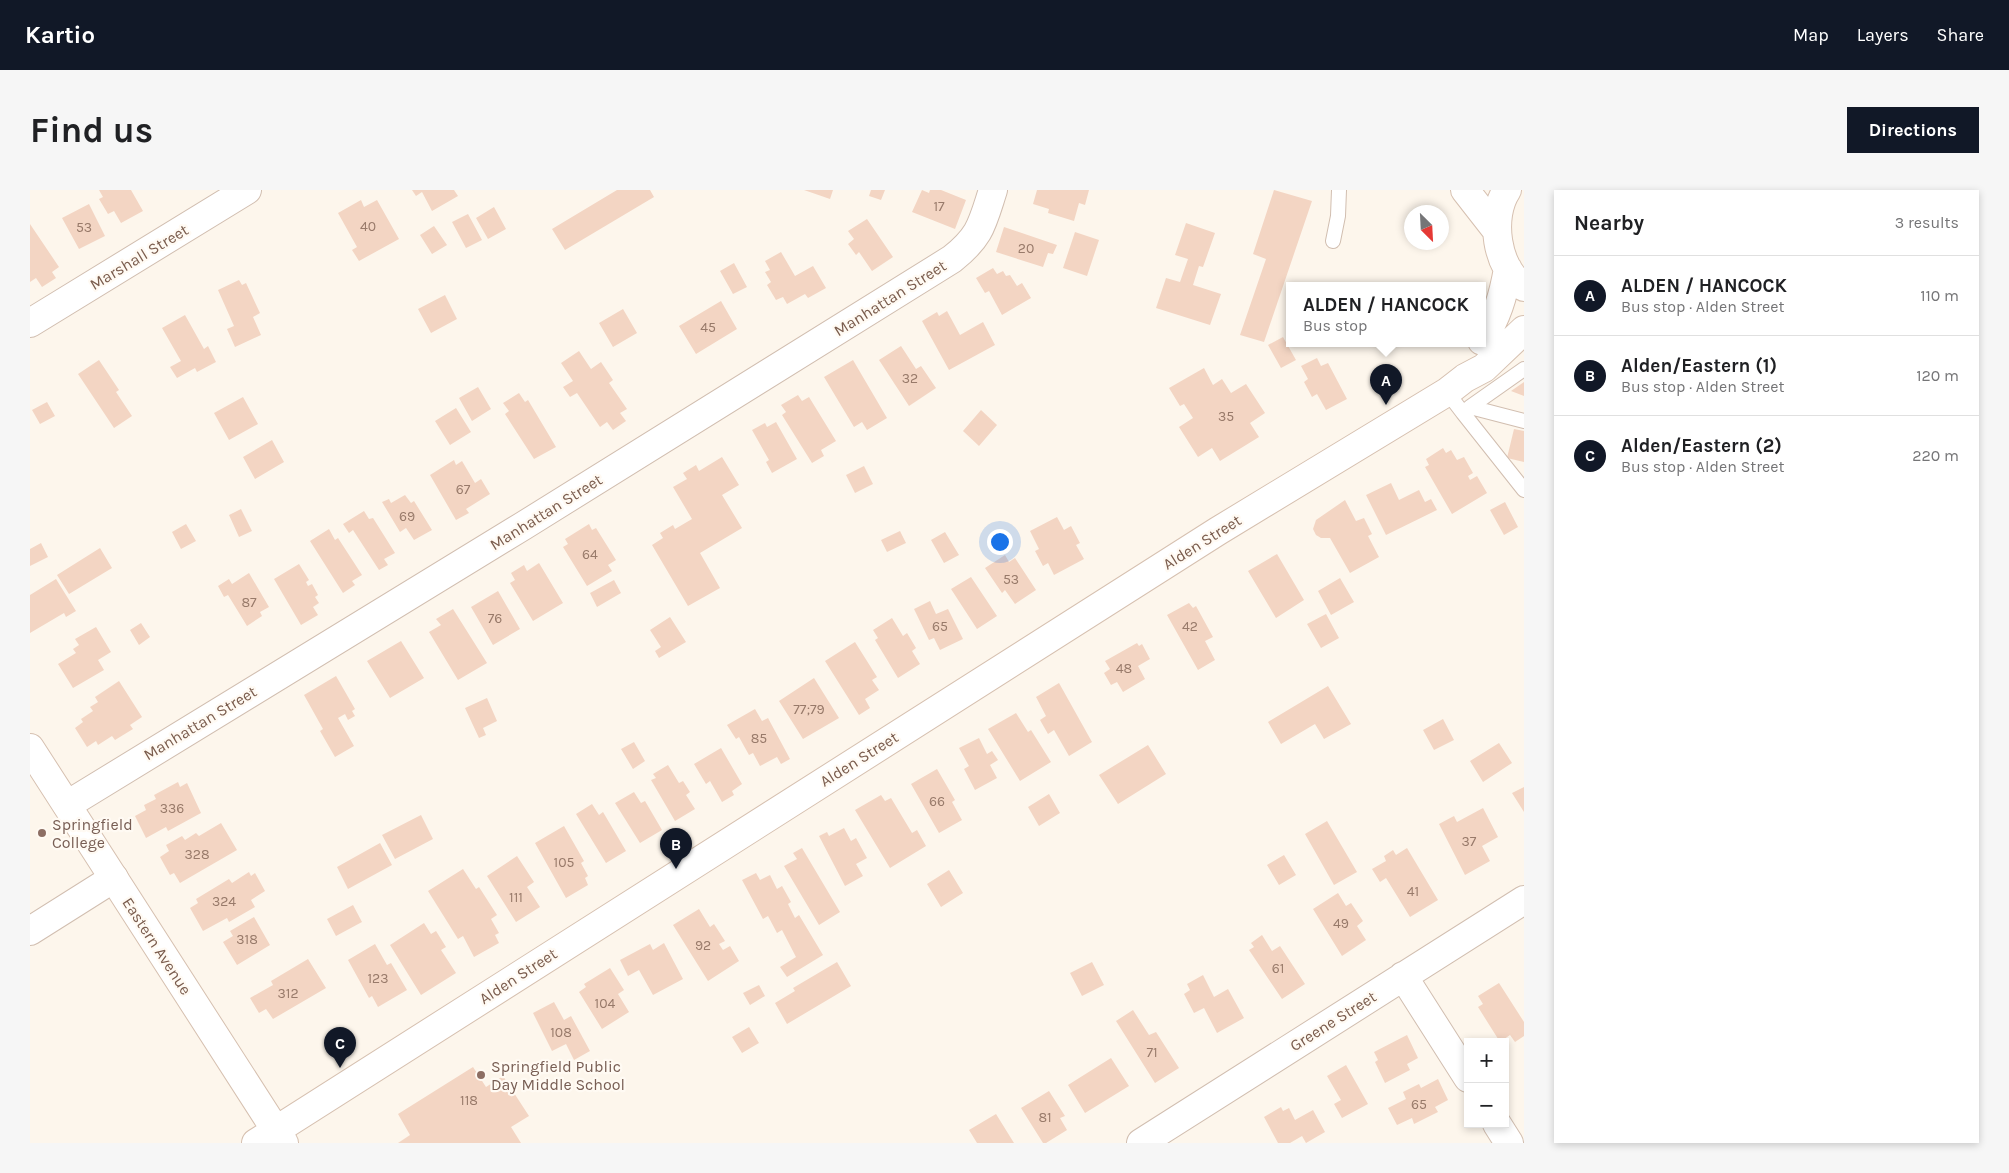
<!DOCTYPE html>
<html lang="en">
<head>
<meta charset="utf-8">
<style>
	:root { --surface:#fff; --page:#f6f6f6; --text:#202124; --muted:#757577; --line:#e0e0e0; --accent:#111827 }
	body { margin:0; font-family:Karla,sans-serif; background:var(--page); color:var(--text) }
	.controls { position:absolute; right:15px; bottom:15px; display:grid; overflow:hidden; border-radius:0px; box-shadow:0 2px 8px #0003 }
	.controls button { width:45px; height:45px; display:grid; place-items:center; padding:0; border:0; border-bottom:1px solid var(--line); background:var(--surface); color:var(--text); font:25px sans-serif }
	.compass { position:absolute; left:1374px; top:15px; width:45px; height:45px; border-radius:50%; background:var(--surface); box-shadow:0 2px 8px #0003; rotate:156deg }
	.you { position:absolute; left:969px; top:351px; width:18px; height:18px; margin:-12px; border:4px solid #fff; border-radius:50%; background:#1a73e8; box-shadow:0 0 0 8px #1a73e833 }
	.badge { display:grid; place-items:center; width:32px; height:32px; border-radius:50%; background:var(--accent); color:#fff; font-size:16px; font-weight:700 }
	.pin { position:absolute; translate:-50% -41px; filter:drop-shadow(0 1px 2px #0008) }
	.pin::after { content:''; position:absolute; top:26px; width:18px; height:15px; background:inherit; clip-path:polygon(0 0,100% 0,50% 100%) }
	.popup { position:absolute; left:1256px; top:92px; width:200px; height:65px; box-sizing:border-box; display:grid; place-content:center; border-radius:0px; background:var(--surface); filter:drop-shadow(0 1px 4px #0005); font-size:16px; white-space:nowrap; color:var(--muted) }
	.popup b { font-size:19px; color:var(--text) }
	.popup::after { content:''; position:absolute; left:50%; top:100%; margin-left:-10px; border:10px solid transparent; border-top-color:var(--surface) }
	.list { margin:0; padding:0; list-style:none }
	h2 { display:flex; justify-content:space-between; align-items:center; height:65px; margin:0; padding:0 20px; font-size:21px }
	h2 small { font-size:16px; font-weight:400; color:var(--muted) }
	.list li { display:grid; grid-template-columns:32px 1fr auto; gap:15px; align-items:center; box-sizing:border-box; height:80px; padding:0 20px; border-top:1px solid var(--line) }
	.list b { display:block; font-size:19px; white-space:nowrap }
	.list p { margin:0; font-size:16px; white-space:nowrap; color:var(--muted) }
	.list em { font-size:16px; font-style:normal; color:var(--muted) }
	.map { position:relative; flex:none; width:1494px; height:953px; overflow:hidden; border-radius:0px }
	header { display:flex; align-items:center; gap:30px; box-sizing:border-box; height:70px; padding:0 25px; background:var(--accent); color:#fff }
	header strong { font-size:24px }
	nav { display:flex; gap:28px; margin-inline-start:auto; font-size:18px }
	.intro { display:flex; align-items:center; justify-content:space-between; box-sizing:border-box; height:120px; padding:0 30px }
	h1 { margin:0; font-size:35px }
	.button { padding:12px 22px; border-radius:0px; background:var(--accent); color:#fff; font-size:18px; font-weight:700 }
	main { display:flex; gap:30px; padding:0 30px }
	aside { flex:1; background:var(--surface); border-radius:0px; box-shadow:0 2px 8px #0003 }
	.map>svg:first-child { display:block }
	.building { fill:#f3d5c3 }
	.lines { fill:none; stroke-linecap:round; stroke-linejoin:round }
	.lane-casing { stroke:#d1beb0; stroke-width:16 }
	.street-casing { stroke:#d1beb0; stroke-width:30 }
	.secondary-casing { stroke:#d6c0b0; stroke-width:30 }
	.lane { stroke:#fff; stroke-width:14 }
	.street { stroke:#fff; stroke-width:28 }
	.secondary { stroke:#fff; stroke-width:28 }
	.education-dot { fill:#8d6e63; stroke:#fffaf3; stroke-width:2 }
	.labels { text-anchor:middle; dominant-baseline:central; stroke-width:4.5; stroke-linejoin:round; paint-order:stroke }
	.number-label { font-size:14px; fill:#987a6a }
	.street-label { font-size:16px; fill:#7a5c4d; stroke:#fffaf3 }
	.education-label { font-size:16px; fill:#785e54; stroke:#fffaf3; text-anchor:start }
</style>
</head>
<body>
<header>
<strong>Kartio</strong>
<nav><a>Map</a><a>Layers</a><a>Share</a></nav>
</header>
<div class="intro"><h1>Find us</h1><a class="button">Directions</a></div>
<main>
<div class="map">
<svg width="1494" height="953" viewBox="0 0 1494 953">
	<rect width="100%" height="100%" fill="#fdf6ec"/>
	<path class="building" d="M69,0H101L113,21L91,33L84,21L78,24L69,9L73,7Z
		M382,0H424L428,6L402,21L392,2L386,6Z
		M587,0H620L624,7L535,60L522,39Z
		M774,0H803L800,9Z
		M841,0H855L851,10L839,6Z
		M892,0L899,3L900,0H911L936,10L925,39L882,22Z
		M1007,0H1059L1055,15L1049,13L1044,31L1018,23L1019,19L1003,14Z
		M1244,0L1282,11L1234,152L1210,145L1236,69L1223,64Z
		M331,10L334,17L347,10L369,49L329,71L322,60L327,57L308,23Z
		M59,14L75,46L49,59L32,28Z
		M464,17L476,39L458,49L446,28Z
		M438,24L452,50L436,58L422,32Z
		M837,29L863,67L842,81L829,62L826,65L818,54L824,49L818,41Z
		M1156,33L1185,43L1173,77L1169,76L1163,95L1191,104L1180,135L1126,118L1136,88L1150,92L1158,69L1145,65Z
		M0,34L29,77L22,82L26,88L12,97L6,88L0,92Z
		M404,36L417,55L402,64L390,45Z
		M974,37L1027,55L1023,64L1018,63L1013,77L966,62Z
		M1045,42L1069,50L1057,86L1033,78Z
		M751,62L765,86L783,76L796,98L778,108L775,104L757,114L753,107L746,110L737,95L741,92L735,82L740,80L735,71Z
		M704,73L717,97L703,104L690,81Z
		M963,78L967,84L973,81L976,86L980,85L987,96L992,93L1001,108L972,125L959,101L955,103L946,88Z
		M209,90L212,95L216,93L230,123L223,127L231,145L205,157L197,139L204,136L188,100Z
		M415,105L427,129L401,143L388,119Z
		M691,111L707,139L666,164L649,136Z
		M593,119L607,143L583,157L569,133Z
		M917,121L930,145L953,132L965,155L919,180L892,131L907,122L909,126Z
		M155,125L174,159L178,156L186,172L167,182L165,178L147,188L140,177L151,171L132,138Z
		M1253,147L1266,170L1251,178L1238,155Z
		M871,156L886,179L891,176L906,198L879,216L849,170Z
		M549,161L561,179L571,172L583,190L579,193L597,219L590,223L596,231L583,240L577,232L570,237L547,203L540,207L533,197L543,191L531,173Z
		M1287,168L1291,176L1298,173L1317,209L1296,220L1287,204L1282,207L1274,192L1278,189L1271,176Z
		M69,170L89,200L86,202L102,226L84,238L48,184Z
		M823,170L857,228L837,240L832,232L824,237L794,187Z
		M1174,178L1183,195L1192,189L1201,203L1216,194L1235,223L1220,233L1229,247L1190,271L1182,258L1168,267L1149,237L1163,228L1154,214L1150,216L1139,198Z
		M1494,192V206L1481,201Z
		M448,197L461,219L442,231L429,208Z
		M489,203L495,212L498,210L526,257L504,269L475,224L479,221L473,213Z
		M768,205L772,211L779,207L806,251L791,260L794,266L782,273L752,225L756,222L751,215Z
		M213,207L228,234L199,250L184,223Z
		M17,212L25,226L10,234L2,220Z
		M426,218L441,242L420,255L405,231Z
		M951,220L967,235L949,256L933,241Z
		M746,232L767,269L742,283L736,272L739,270L722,240L735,233L737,237Z
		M1484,239L1494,241V272L1477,268Z
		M242,250L254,272L225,289L213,267Z
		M1413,258L1416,263L1421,260L1427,270L1434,267L1443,283L1438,286L1440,290L1447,286L1457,303L1422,324L1395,277L1399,275L1396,269Z
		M692,267L709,295L692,305L712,338L670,363L690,398L658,416L622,355L633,348L630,343L643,335L645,339L662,329L643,297L657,289L653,283L666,275L669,281Z
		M424,270L426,275L432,271L445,293L451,289L460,304L436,319L439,323L426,330L400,285Z
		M834,276L843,294L825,303L816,285Z
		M1361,293L1369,310L1389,300L1395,312L1401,309L1407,320L1356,345L1336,305Z
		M375,305L381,313L384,311L402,340L384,350L376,338L370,342L352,312L359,309L361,313Z
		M1315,310L1326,331L1334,328L1342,344L1338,346L1349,367L1320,383L1300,348H1291L1286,345L1283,339L1286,330Z
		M1475,312L1488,337L1474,345L1460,320Z
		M211,319L222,341L209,347L199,325Z
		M334,321L339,329L343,328L365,363L354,369L358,375L349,380L323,340L319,343L313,334Z
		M1027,327L1034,340L1041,336L1050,353L1046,355L1054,369L1024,385L1018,373L1013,376L1005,361L1009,359L1000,341Z
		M156,334L166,351L151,359L142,342Z
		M559,334L562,340L566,338L586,370L578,375L582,381L557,396L533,357L538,354L535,349Z
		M299,339L305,350L308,348L332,385L322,391L325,395L313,403L280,351Z
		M870,341L876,353L857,362L851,350Z
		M915,342L929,365L914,373L901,350Z
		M11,353L18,367L0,376V359Z
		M70,358L82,378L39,404L27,385Z
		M1247,364L1274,410L1246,428L1218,381Z
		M975,365L979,372L985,368L1006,400L985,414L975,400L972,403L955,378Z
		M509,373L533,413L503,431L480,393L485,390L481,383L494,375L497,381Z
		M269,374L279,390L276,392L278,396L282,394L288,405L285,407L289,413L283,417L288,425L271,435L244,389Z
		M219,383L239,417L230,422L232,426L217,436L198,405L194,407L188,396L199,389L202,394Z
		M941,387L967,426L947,439L921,399Z
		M1310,388L1324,412L1301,425L1288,401Z
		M26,389L46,421L36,427L34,423L0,443V405Z
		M584,390L591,403L567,417L560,403Z
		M468,401L490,439L463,455L441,417Z
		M900,411L906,424L918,419L933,449L910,460L904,448L899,450L884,419Z
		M1159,413L1163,418L1166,416L1183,447L1175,451L1185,470L1168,480L1137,425Z
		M423,419L457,473L428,490L399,442L411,435L406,429Z
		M1296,424L1309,448L1291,458L1277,434Z
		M640,427L656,452L629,468L625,461L631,457L620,440Z
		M862,428L873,446L877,443L886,458L882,461L890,474L868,488L845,450L848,448L843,440Z
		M111,433L120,447L109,455L100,440Z
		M66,437L81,462L68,470L74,480L43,498L28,474L46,463L43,459L49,455L45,449Z
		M371,451L394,488L360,508L337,471Z
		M825,452L847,487L842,490L849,500L835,509L840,518L829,525L795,471Z
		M1107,453L1109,456L1112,454L1120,469L1108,476L1115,489L1093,502L1087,492L1081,495L1074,483L1080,479L1075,471Z
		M306,486L325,519L322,521L325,526L318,530L315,524L308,528L324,556L305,567L290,541L293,539L274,505Z
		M784,488L809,528L773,549L749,511Z
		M89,491L112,527L100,535L103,539L85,550L82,546L68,555L66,551L57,557L45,538L53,532L51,529L63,521L60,517L68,512L65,507Z
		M1029,493L1062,552L1039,566L1024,540L1018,544L1010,530L1016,526L1006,507Z
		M1298,496L1321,534L1294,549L1285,534L1251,554L1238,532Z
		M457,508L467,531L453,538L456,545L449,548L435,518Z
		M725,519L732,531L738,528L760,569L751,574L747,567L730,576L723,563L719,565L709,547L706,549L697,535Z
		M986,523L998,542L1001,540L1021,572L990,591L958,539Z
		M1413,529L1424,550L1404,560L1393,540Z
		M949,548L957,564L962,561L968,570L960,575L967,588L945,600L934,579L939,576L929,558Z
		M604,552L615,571L603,579L591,559Z
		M1469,553L1482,573L1453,592L1440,571Z
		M1118,555L1136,584L1088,614L1069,585Z
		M691,558L712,594L702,601L704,605L692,612L680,591L676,594L664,574Z
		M638,575L649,593L653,591L660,602L656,605L665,619L645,631L621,590L626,588L623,584Z
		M907,579L925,610L922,612L932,630L909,643L881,594Z
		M148,592L150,597L157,593L171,623L138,641L136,637L116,648L105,626L116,620L114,615L126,609L124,605Z
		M1494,597V622L1482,603Z
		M604,602L611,613L615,611L632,640L610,653L585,613Z
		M1019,604L1030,623L1009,636L998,617Z
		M851,605L855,611L861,608L882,643L887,640L896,656L860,678L825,620Z
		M562,614L569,625L573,622L596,661L576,673L546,624Z
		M1453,618L1468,647L1452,656L1460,671L1435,685L1409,634L1424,626L1427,632Z
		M391,625L403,649L365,669L352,645Z
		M1297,631L1327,682L1304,695L1275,644Z
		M191,633L207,660L150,693L144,683L140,685L130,667L139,661L136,655L152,646L155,650L166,643L169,646Z
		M534,636L554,671L551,673L558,686L555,688L558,695L536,708L505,653Z
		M814,638L821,651L826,648L837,668L826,674L833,686L815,696L789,646L797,642L799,646Z
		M350,653L362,675L318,699L307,677Z
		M772,658L810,722L789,735L754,676L767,669L763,663Z
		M1377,658L1408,710L1380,727L1356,688L1350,692L1342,679L1356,671L1354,666L1363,660L1366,665Z
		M1254,665L1266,685L1249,695L1237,675Z
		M487,666L504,692L497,697L510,717L486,732L457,686Z
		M433,679L446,699L449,697L467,725L461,729L469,743L465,745L469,753L444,767L433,746L428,749L398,701Z
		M919,680L933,703L911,717L897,694Z
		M219,682L221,686L225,683L235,701L221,710L225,717L199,732L197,728L173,741L160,718L168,713L166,709L199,689L202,693Z
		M726,683L730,690L740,685L747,699L752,696L761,712L758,714L765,728L769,725L793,765L757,787L750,777L766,767L752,740L747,743L738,726L733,729L712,690Z
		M1308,703L1316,716L1321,713L1333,731L1327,736L1336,750L1312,766L1283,719Z
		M323,715L332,732L306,746L297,729Z
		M669,719L680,737L684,734L695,751L689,754L693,760L700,756L709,771L678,791L643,735Z
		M224,727L240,755L207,775L193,752L203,746L200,741Z
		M394,733L401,744L406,741L416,757L411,760L426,783L391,805L360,755Z
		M1232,745L1242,761L1250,756L1275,794L1252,809L1219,760L1224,757L1221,753Z
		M634,753L653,789L623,805L609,780L598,786L590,770L620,754L623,760Z
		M345,754L357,775L361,773L377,800L348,817L342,806L339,808L318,770Z
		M278,769L296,798L243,829L236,819L229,823L220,808L243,795L241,791Z
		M807,772L821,796L757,834L745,813L765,801L763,798Z
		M1062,772L1074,795L1052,806L1040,783Z
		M580,778L594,800L588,804L599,822L572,839L549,802L556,797L554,794Z
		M1173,785L1184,807L1198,799L1214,828L1187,843L1174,818L1164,823L1154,804L1160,800L1157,794Z
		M1469,793L1494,832V846L1485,852L1480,845L1470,852L1448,817L1453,814L1448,806Z
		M729,795L735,806L720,815L713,803Z
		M524,812L534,830L541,826L560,861L544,870L536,854L522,861L503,823Z
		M1103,820L1119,845L1126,842L1149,878L1125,893L1086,831Z
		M719,837L729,853L712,863L702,847Z
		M1377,845L1388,868L1377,874L1380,880L1355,893L1345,872L1348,870L1344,862Z
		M1081,868L1099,896L1055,923L1038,895Z
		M1316,875L1338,914L1312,928L1304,914L1311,910L1297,886Z
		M443,877L456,897L473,886L499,926L481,937L491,953H368L380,945L368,924Z
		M1408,889L1418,910L1405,917L1408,922L1384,934L1382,928L1367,935L1358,918L1376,909L1373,902L1389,894L1391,898Z
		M1019,901L1035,926L1030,928L1037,940L1016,953H1013L991,918Z
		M1251,917L1253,921L1259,918L1265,930L1283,920L1295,942L1276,953L1272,946L1260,953H1248L1234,927Z
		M966,924L984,953H947L939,940Z"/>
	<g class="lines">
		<defs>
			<path id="lane" d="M1303,51L1308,26L1309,0
				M1417,202L1433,223L1440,217L1494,231
				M1440,217L1494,179
				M1433,223L1494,300"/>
			<path id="street" d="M0,133L217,0
				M37,615L493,336L922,69C951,46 952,34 963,0
				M0,741L84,688
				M1373,786L1438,888
				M1467,934L1479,953
				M1111,953L1494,710"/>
			<path id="secondary" d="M1435,0L1467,41
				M1477,0C1459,27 1466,78 1494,97
				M1452,151C1467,127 1473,107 1478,79
				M0,558L254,953
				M226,953L1188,341L1417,202L1435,188L1454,178L1494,140"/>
		</defs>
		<use href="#lane" class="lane-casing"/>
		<use href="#street" class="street-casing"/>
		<use href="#secondary" class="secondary-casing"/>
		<use href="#lane" class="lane"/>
		<use href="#street" class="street"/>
		<use href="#secondary" class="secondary"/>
	</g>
	<g class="education-dot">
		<circle cx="12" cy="643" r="5"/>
		<circle cx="451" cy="885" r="5"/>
	</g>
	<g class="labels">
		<g class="number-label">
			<text x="909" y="16">17</text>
			<text x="338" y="36">40</text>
			<text x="54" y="37">53</text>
			<text x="996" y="58">20</text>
			<text x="678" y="137">45</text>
			<text x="880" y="188">32</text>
			<text x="1196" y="226">35</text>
			<text x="433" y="299">67</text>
			<text x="377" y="326">69</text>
			<text x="560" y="364">64</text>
			<text x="981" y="389">53</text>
			<text x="219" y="412">87</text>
			<text x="465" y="428">76</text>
			<text x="910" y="436">65</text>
			<text x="1160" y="436">42</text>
			<text x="1094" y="478">48</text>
			<text x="779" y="519">77;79</text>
			<text x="729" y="548">85</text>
			<text x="907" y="611">66</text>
			<text x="142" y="618">336</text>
			<text x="1439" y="651">37</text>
			<text x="167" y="664">328</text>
			<text x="534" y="672">105</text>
			<text x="1383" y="701">41</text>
			<text x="486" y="707">111</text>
			<text x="194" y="711">324</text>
			<text x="1311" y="733">49</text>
			<text x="217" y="749">318</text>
			<text x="673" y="755">92</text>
			<text x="1248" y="778">61</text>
			<text x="348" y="788">123</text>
			<text x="258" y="803">312</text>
			<text x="575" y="813">104</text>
			<text x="531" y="842">108</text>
			<text x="1122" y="862">71</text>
			<text x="439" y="910">118</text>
			<text x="1389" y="914">65</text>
			<text x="1015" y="927">81</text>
		</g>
		<g class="street-label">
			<text transform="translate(109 67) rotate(-31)">Marshall Street</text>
			<text transform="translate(860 108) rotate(-32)">Manhattan Street</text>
			<text transform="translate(516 322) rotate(-32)">Manhattan Street</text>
			<text transform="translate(1172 352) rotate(-32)">Alden Street</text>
			<text transform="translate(170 533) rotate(-31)">Manhattan Street</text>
			<text transform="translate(829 569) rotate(-32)">Alden Street</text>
			<text transform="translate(127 756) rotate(57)">Eastern Avenue</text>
			<text transform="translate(488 786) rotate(-33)">Alden Street</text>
			<text transform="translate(1303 831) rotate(-32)">Greene Street</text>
		</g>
		<g class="education-label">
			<text x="22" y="634">Springfield<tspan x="22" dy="18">College</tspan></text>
			<text x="461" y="876">Springfield Public<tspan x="461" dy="18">Day Middle School</tspan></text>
		</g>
	</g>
</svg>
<div class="controls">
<button>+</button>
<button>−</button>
</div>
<svg class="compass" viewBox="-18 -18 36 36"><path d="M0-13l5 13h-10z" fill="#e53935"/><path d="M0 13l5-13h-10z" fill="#757577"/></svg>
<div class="you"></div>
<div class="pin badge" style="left:1356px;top:215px">A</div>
<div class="popup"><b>ALDEN / HANCOCK</b>Bus stop</div>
<div class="pin badge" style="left:646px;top:679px">B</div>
<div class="pin badge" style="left:310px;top:878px">C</div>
</div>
<aside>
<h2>Nearby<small>3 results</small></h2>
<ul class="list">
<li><span class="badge">A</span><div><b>ALDEN / HANCOCK</b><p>Bus stop · Alden Street</p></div><em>110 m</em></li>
<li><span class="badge">B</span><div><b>Alden/Eastern (1)</b><p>Bus stop · Alden Street</p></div><em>120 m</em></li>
<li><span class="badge">C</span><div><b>Alden/Eastern (2)</b><p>Bus stop · Alden Street</p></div><em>220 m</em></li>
</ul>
</aside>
</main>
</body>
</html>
